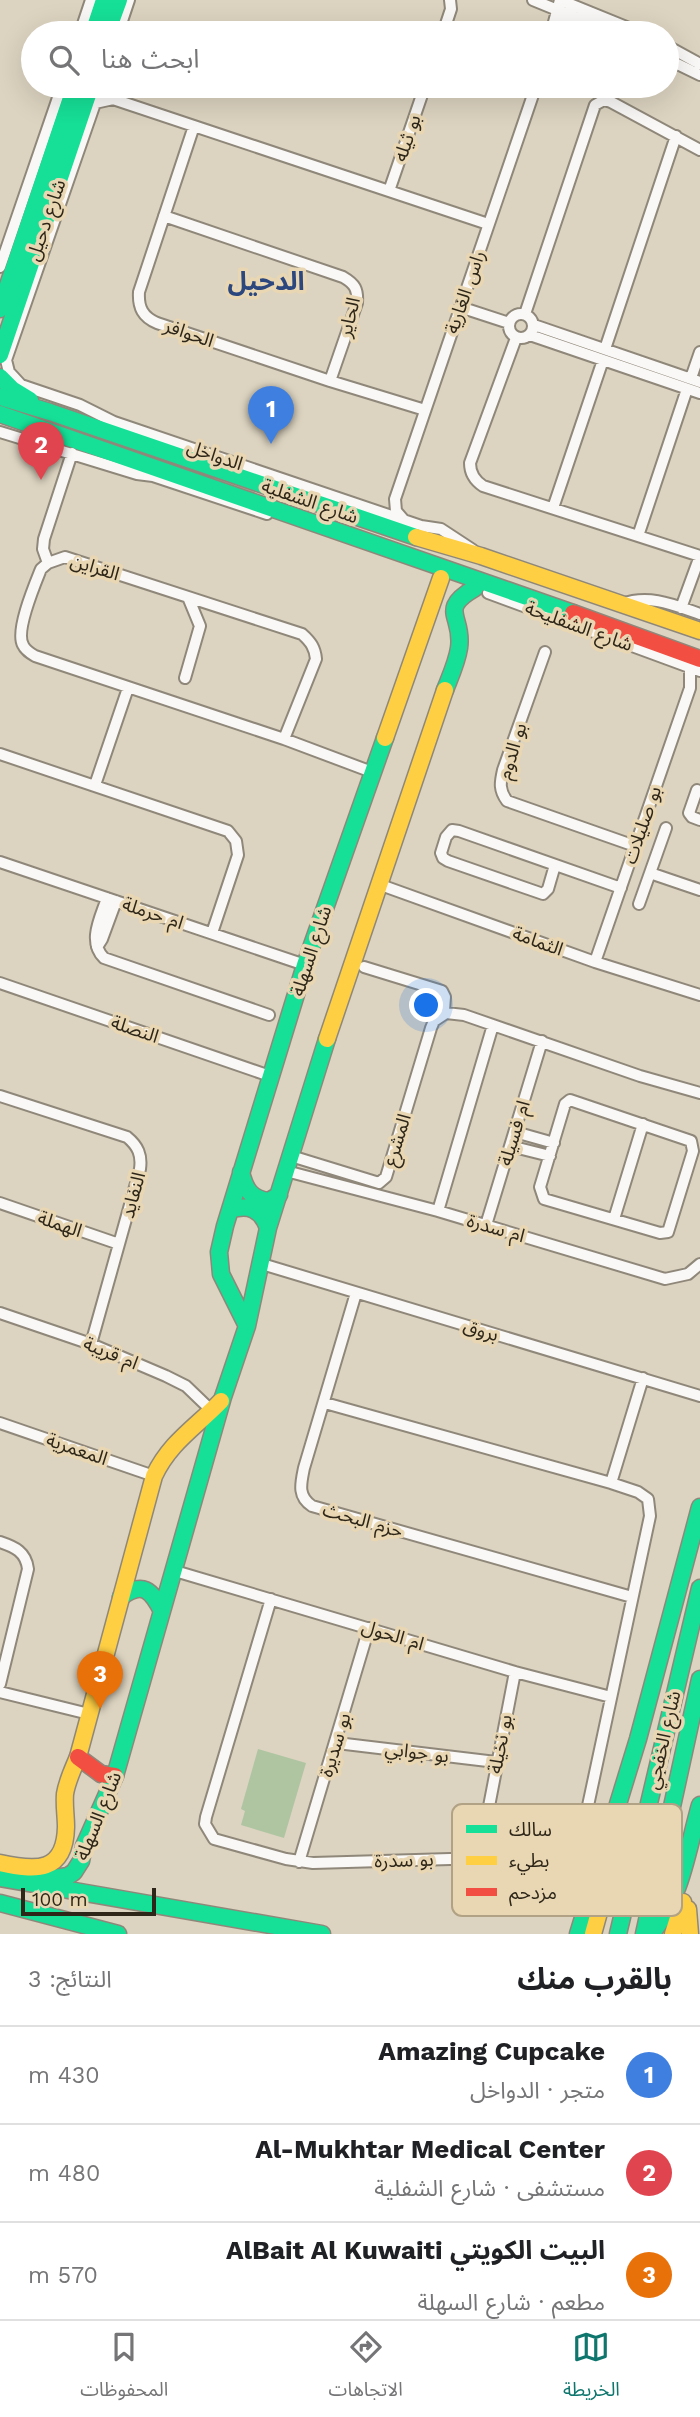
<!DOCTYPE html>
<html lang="ar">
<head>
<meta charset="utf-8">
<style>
	:root { --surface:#fff; --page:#f6f6f6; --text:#202124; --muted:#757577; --line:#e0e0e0; --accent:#0f766e }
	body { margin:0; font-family:"Work Sans","Noto Sans Arabic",sans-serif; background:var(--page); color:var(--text); direction:rtl }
	.scale { position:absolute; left:21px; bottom:18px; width:135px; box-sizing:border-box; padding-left:7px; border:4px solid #2e2719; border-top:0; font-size:19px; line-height:24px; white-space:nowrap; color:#2e2719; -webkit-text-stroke:5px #e9d7b3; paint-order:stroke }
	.you { position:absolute; left:427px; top:1006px; width:24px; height:24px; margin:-18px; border:5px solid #fff; border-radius:50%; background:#1a73e8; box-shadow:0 0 0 10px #1a73e833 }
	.badge { display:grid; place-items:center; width:46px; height:46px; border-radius:50%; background:var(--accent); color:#fff; font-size:23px; font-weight:700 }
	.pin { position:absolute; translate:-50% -58px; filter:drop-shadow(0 2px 4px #0008) }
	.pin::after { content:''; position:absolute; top:37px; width:24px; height:21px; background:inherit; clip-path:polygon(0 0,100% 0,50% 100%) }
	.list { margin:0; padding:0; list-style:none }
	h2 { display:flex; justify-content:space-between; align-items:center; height:91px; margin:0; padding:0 28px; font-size:30px }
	h2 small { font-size:23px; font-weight:400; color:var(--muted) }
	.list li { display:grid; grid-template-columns:46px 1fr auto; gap:21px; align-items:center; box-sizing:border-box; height:98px; padding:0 28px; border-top:2px solid var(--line) }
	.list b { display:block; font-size:26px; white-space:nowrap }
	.list p { margin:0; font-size:23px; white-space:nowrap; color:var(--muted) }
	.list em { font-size:23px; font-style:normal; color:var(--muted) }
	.icon { flex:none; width:38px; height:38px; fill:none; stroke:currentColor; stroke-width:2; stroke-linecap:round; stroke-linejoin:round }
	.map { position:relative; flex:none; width:700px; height:1934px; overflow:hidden; direction:ltr }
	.search { position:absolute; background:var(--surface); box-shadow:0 7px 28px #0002; left:21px; right:21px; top:21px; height:77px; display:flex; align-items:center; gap:18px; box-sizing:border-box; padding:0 24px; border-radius:38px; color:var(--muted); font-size:26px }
	.sheet { height:385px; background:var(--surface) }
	nav { display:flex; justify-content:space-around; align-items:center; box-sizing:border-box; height:98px; border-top:2px solid var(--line); background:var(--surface); font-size:19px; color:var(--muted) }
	nav a { display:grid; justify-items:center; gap:4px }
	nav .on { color:var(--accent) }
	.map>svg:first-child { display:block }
	.green { fill:#afc5a2 }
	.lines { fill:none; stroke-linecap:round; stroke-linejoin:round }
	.street-casing { stroke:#8f887a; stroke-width:14 }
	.fast-casing { stroke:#8f887a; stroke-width:19 }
	.slow-casing { stroke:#8f887a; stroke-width:19 }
	.jam-casing { stroke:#8f887a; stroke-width:19 }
	.street { stroke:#faf8f6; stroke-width:10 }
	.fast { stroke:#16e098; stroke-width:16 }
	.slow { stroke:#ffcf43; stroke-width:16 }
	.jam { stroke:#f24e42; stroke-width:16 }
	.labels { text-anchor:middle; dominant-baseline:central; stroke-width:7; stroke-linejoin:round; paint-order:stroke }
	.street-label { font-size:19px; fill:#2e2719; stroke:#e9d7b3 }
	.district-label { font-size:26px; font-weight:bold; fill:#2c467e; stroke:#e9d7b3 }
	.key { fill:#e9d7b3; stroke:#b1a285; stroke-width:2 }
	.key-label { font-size:19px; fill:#2e2719 }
</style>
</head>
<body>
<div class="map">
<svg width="700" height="1934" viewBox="0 0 700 1934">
	<rect width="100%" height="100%" fill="#dcd3c0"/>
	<path class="green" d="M258,1749L306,1763L284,1838L241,1825L245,1811L241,1809Z"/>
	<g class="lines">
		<defs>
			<path id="street" d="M533,0L614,33
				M80,33L91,0
				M118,33L129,0
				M443,33L451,9L450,0
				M551,33L560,0L641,33
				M559,33L570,7
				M667,46L700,64
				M667,59L700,75
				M101,86L6,360L9,372L21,385L80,405L114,422L421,526L441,529L473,550
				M95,103L113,99L488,224
				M194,126L139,292C138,308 143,317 157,323L330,381L425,410
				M389,191L425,86
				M164,216L343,277C355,284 358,289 357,303L330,381
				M0,267L62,86
				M460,307L509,323
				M509 326a12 12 0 1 1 24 0a12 12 0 1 1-24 0Z
				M525,314L595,105L604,100L611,102L700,150
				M534,325L700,382
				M530,335L700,393
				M516,338L470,463C470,473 474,480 483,486L700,556
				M605,349L676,136
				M691,378L700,352
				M0,432L137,474L153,476L267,514
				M553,508L603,360
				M403,519L396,511L395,499L536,86
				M638,536L687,389
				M48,563L43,549L44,539L72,453
				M488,593L700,671
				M622,604C649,594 674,605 700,614
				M681,608L700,556
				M545,652L503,770C500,783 499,790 507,801L635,846
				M185,678L200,626L188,597
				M284,739L316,659C315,648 311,642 302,634L65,557L48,563L41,569C35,584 15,631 23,645C25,650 30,653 35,656L284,739L372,772
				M0,754L228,831L236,841L238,855L212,933
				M95,785L128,688
				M697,790L689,813L692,817L700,820
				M0,862L305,965
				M555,865L548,889L543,894L448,861L443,858L441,853L446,837L452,830L459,831L621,888
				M650,873L700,890
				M378,884L595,962L700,995
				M107,898C101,917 87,941 104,958L269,1015
				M639,904L666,828
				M97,947L102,939L116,901
				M595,962L690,688V667
				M364,967L442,991L445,997L444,1011L446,1013
				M0,983L270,1076
				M446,1013L464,1015L640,1076L700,1093
				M0,1096L127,1137C138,1146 142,1155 140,1169L91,1344
				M570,1100L691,1141L693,1151L668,1232L660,1233L544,1199L540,1187L565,1104Z
				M515,1132L554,1143
				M510,1146L550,1156
				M291,1156L379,1183
				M286,1171L438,1211L665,1279L688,1274L700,1264
				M379,1183L386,1177L431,1028L434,1021L446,1013
				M0,1203L119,1244
				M438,1211L493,1025
				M614,1219L643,1124
				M486,1225L542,1041
				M262,1264L700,1396
				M356,1293L304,1468C301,1483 297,1496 312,1506L632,1597
				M0,1313L91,1344L166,1376L186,1386L212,1411
				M0,1423L154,1476
				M611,1483L643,1378
				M0,1542C15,1547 26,1552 28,1569L0,1684
				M175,1571L515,1672L611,1697
				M271,1599L206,1817L205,1824L214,1839L286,1859L313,1863L557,1856C572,1852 580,1844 583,1829L650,1516L648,1499L638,1492L611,1483L325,1403
				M0,1692L89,1714
				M337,1743L496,1762
				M479,1858L515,1672
				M299,1862L369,1628"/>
			<path id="fast" d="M93,33L104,0
				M107,33L119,0
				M0,309L75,86
				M0,355L91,86
				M0,377L12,389L30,400
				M0,397L50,412L416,537
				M0,414L573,613
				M445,690C450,677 457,662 459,648C464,616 437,610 475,588
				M241,1172C245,1189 251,1199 269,1201L279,1195
				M230,1210C249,1204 261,1209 268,1228
				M247,1326L221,1274L219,1252L225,1226L305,965L385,738
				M121,1597C143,1581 151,1590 162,1611
				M28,1870L55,1878L68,1876L74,1872L81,1861L84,1846L115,1776L223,1397L247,1326L268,1228L327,1039
				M0,1878L322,1934
				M0,1903L118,1934
				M578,1934L638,1739L700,1507
				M618,1934L700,1588
				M644,1934L700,1679
				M651,1934C682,1897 687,1851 700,1805"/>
			<path id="slow" d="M416,537L481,556L700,631
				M385,738L441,578
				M327,1039L445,690
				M0,1863C36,1871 65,1873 66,1827C66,1816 64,1805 65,1794C67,1781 73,1769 78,1757L154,1476C170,1442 196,1427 221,1401
				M688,1909L690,1934
				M593,1934L606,1887
				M673,1934L683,1902"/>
			<path id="jam" d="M573,613L700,659
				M78,1757L101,1774L115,1776"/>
		</defs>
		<use href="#street" class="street-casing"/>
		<use href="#fast" class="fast-casing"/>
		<use href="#slow" class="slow-casing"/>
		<use href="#jam" class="jam-casing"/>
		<use href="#street" class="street"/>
		<use href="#fast" class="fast"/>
		<use href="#slow" class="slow"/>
		<use href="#jam" class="jam"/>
	</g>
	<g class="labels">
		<g class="street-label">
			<text transform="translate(407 138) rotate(-71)">بو ثيله</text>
			<text transform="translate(46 220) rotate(-71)">شارع دحيل</text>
			<text transform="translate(465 292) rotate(-71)">راس الغارية</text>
			<text transform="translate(349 317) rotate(-76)">الحاير</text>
			<text transform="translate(189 333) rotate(19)">الحوافر</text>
			<text transform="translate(215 455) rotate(19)">الدواخل</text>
			<text transform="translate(310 501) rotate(19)">شارع الشفلية</text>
			<text transform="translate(95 567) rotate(17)">القراين</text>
			<text transform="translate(579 626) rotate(20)">شارع الشفليحة</text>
			<text transform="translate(512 751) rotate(-73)">بو الدوم</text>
			<text transform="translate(642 825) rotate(-71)">بو صليلات</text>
			<text transform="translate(153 913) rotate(19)">ام حرملة</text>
			<text transform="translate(538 941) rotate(20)">الثمامة</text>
			<text transform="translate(311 951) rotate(-72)">شارع السهلة</text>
			<text transform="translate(135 1029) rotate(19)">النصلة</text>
			<text transform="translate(514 1133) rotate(-73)">ام فسيلة</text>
			<text transform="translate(397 1140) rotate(-73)">المشرع</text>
			<text transform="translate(133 1195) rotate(-75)">النفايد</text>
			<text transform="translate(60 1224) rotate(19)">الهملة</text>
			<text transform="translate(496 1228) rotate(16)">ام سدرة</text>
			<text transform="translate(481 1330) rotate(17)">بروق</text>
			<text transform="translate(111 1353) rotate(22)">ام قريبة</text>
			<text transform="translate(77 1449) rotate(19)">المعمرية</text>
			<text transform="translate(363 1520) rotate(16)">حزم البحث</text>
			<text transform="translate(393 1635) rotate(17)">ام الحول</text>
			<text transform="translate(663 1740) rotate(-77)">شارع الخفجي</text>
			<text transform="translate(500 1744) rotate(-79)">بو نخيلة</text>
			<text transform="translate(335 1745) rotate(-73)">بو سديرة</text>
			<text transform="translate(417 1752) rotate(7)">بو جوابي</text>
			<text transform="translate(98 1816) rotate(-68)">شارع السهلة</text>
			<text transform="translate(404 1860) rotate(-2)">بو سدرة</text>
		</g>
		<g class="district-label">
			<text x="266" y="281">الدحيل</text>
		</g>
	</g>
	<rect x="452" y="1804" width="230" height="112" rx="10" class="key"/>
	<rect x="466" y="1825" width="31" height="8" fill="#16e098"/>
	<rect x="466" y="1856" width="31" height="9" fill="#ffcf43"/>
	<rect x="466" y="1888" width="31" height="8" fill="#f24e42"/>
	<g class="key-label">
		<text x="509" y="1836">سالك</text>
		<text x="509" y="1867">بطيء</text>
		<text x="509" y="1899">مزدحم</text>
	</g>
</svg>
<div class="scale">100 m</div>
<div class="you"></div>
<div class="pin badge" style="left:271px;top:444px;background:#3f7fe0">1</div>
<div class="pin badge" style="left:41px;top:480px;background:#e0444e">2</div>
<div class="pin badge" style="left:100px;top:1709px;background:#e8710a">3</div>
<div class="search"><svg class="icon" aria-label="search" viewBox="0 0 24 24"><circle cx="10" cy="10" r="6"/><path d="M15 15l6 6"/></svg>ابحث هنا</div>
</div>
<section class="sheet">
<h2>بالقرب منك<small>النتائج: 3</small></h2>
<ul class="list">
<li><span class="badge" style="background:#3f7fe0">1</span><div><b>Amazing Cupcake</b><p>متجر · الدواخل</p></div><em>430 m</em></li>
<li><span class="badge" style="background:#e0444e">2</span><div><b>Al-Mukhtar Medical Center</b><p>مستشفى · شارع الشفلية</p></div><em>480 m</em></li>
<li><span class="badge" style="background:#e8710a">3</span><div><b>البيت الكويتي AlBait Al Kuwaiti</b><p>مطعم · شارع السهلة</p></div><em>570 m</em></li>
</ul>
</section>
<nav>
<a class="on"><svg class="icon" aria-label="map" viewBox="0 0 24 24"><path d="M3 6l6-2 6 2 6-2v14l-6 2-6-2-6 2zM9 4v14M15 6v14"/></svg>الخريطة</a>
<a><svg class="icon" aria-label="directions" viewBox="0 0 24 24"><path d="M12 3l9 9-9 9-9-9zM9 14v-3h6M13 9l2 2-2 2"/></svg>الاتجاهات</a>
<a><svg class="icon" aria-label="saved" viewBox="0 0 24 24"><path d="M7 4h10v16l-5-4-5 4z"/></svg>المحفوظات</a>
</nav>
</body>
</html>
